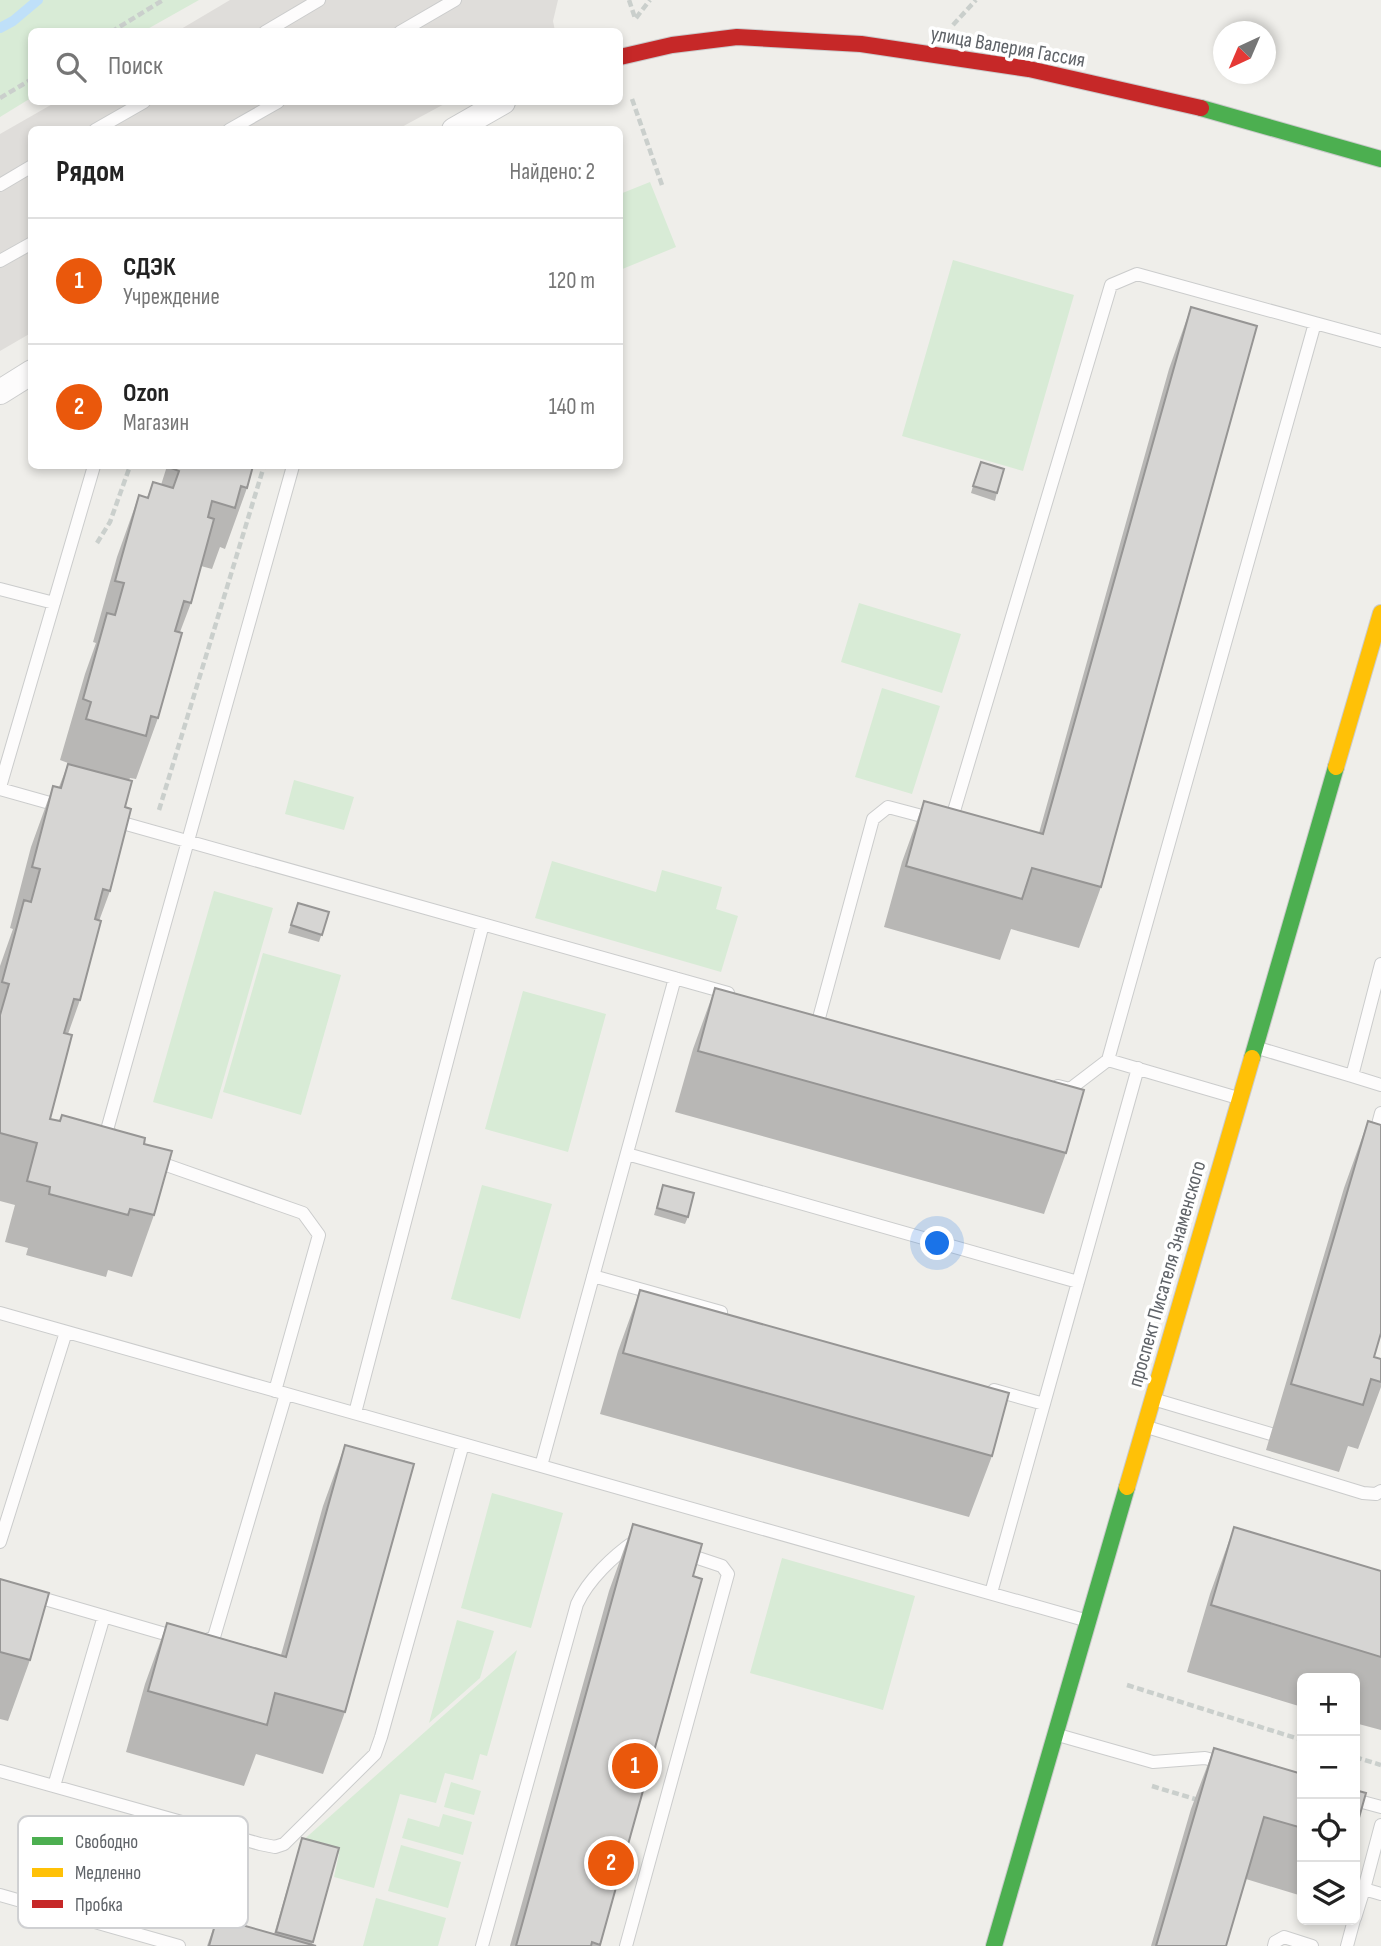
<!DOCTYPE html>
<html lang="ru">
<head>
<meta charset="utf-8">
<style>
	:root { --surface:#fff; --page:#f2f2f2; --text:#222; --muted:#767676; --line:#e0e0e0; --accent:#ea580c }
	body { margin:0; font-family:"Sofia Sans Condensed",sans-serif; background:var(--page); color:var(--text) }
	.controls { position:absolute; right:21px; bottom:21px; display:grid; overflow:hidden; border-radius:10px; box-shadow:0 4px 10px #0003 }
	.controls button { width:63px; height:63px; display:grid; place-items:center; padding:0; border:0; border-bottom:2px solid var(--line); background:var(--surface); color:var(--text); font:35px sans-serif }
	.compass { position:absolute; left:1213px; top:21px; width:63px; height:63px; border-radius:50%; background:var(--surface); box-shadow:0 4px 10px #0003; rotate:224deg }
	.you { position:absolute; left:938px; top:1244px; width:24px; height:24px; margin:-18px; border:5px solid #fff; border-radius:50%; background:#1a73e8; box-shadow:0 0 0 10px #1a73e833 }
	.badge { display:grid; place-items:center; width:46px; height:46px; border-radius:50%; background:var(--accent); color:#fff; font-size:23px; font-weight:700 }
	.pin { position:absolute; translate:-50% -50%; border:4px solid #fff; box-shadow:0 2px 7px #0006 }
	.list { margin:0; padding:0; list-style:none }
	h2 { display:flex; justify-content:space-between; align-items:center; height:91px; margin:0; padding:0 28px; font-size:30px }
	h2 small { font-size:23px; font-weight:400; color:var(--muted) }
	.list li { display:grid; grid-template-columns:46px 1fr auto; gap:21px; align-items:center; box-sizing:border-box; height:126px; padding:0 28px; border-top:2px solid var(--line) }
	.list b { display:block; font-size:26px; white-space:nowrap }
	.list p { margin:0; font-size:23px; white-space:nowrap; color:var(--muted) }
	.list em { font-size:23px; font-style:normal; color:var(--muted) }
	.icon { flex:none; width:38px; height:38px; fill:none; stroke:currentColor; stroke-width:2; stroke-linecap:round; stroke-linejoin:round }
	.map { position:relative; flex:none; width:1381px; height:1946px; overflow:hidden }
	.search { position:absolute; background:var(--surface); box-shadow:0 4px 10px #0003; left:28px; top:28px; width:595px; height:77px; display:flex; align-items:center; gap:18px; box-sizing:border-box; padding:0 24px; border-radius:10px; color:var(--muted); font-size:26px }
	.panel { position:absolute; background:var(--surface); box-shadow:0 4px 10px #0003; left:28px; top:126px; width:595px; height:343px; border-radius:10px }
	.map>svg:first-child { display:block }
	.industrial { fill:#dfddda }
	.green { fill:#d8ebd6 }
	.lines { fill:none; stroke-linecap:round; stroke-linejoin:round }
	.stream { stroke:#bfe0f9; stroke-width:10 }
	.lane-casing { stroke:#cbcccc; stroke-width:14 }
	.street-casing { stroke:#cbcccc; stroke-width:26 }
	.fast-casing { stroke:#cacacb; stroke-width:18 }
	.slow-casing { stroke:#cacacb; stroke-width:18 }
	.jam-casing { stroke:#cacacb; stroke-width:18 }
	.path { stroke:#cacfcc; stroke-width:4.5; stroke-dasharray:7 3.5; stroke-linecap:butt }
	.lane { stroke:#fdfcfc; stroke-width:12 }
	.street { stroke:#fdfcfc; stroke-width:24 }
	.fast { stroke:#4caf50; stroke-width:16 }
	.slow { stroke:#ffc107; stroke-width:16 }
	.jam { stroke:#c62828; stroke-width:16 }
	.wall { fill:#b8b7b5 }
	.building { fill:#d6d5d3; stroke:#969594; stroke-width:2 }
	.labels { text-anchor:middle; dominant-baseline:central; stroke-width:7; stroke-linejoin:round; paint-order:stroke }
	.street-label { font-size:21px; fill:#5f6368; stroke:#fff }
	.key { fill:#fff; stroke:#cfd0d2; stroke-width:2 }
	.key-label { font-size:19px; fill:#5f6368 }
</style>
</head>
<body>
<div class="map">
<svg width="1381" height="1946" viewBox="0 0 1381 1946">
	<rect width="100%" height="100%" fill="#efeeea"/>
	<path class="industrial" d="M230,0H558L553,21L555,31L176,32Z
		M56,102H448L398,129L32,130L31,333L0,351V134Z"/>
	<path class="green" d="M0,0H199L144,31L32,32L31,98L0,117Z
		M650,182L676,247L620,270V194Z
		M953,260L1074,295L1023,471L902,436Z
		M859,603L961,634L942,693L841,662Z
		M882,688L940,706L912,794L855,777Z
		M294,780L354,797L344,830L285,814Z
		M552,861L656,892L662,870L722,887L716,909L738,916L721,972L535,918Z
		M214,891L273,908L212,1119L153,1102Z
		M263,953L341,975L301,1115L223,1092Z
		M523,991L606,1014L568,1152L485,1129Z
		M482,1185L552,1204L520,1319L451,1299Z
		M492,1493L563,1513L531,1628L461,1608Z
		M782,1558L915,1596L883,1710L750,1673Z
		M457,1620L494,1631L480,1678L429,1723Z
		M517,1650L487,1756L480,1754L473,1780L445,1773L436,1803L400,1794L374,1888L334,1877L339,1854L300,1843Z
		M451,1782L481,1791L474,1815L444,1807Z
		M443,1814L472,1822L463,1855L402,1838L408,1818L439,1827Z
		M401,1845L461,1862L448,1908L388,1891Z
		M376,1898L446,1918L438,1946H363Z"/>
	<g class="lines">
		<path class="stream" d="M0,28L13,21L38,0"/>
		<defs>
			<path id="lane" d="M265,32L319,0
				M400,32L455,0
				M95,130L144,102
				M229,130L278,102
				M0,185L32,166
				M0,261L32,243
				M0,589L54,603
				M0,787L94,466
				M0,789L64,807
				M112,820L728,993
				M1381,964L1352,1076L1381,1085
				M819,1018L873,819L888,807L937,820L954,811L1111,285L1137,274L1315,323
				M1258,1048L1352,1076
				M1108,1060L1315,323L1381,341
				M1058,1086L1070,1089L1108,1060L1238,1098
				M1381,1113L1376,1132L1381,1140
				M116,1139L107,1130L293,466
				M627,1154L1078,1282L1138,1068
				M155,1161L303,1213L319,1235L275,1391
				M593,1276L721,1312
				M0,1313L541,1466L675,978
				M994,1390L1044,1404
				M1153,1399L1271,1434
				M355,1413L483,924
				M1147,1427L1363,1493L1376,1494L1381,1491
				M541,1466L1088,1621
				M0,1542L66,1332
				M991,1593L1078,1282
				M31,1595L179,1638
				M200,1643L214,1637L286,1394
				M1058,1735L1153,1762L1205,1758L1224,1763
				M0,1771L260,1844L275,1847L284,1844L375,1754L381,1737L463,1444
				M54,1786L104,1616
				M1355,1800L1381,1807
				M1381,1825L1364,1889L1381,1894
				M0,1895L179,1946
				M1355,1918L1364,1889
				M482,1946L577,1604C588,1580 613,1556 635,1541
				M626,1946L728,1574L722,1566L683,1553
				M1274,1946L1275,1942L1284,1937L1312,1946
				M1347,1946L1354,1920"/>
			<path id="street" d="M454,130L503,102
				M0,392L32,372"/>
			<path id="fast" d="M1201,108L1381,159
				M1252,1058L1336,767
				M994,1946L1127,1487"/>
			<path id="slow" d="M1336,767L1381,613
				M1127,1487L1252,1058"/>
			<path id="jam" d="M620,57L672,45L737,37L861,44L1029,69L1201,108"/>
		</defs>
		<use href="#lane" class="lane-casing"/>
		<use href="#street" class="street-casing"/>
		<use href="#fast" class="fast-casing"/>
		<use href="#slow" class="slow-casing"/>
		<use href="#jam" class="jam-casing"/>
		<path class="path" d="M629,0L635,18
			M636,18L650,0
			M953,25L976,0
			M111,32L163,0
			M0,98L32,79
			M632,99L662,185
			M97,543L110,522L130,466
			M159,810L264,466
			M1127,1685L1302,1740
			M1355,1757L1381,1765
			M1152,1786L1198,1800"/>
		<use href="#lane" class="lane"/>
		<use href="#street" class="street"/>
		<use href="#fast" class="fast"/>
		<use href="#slow" class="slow"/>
		<use href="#jam" class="jam"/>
	</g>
	<path class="wall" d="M1191,307L1101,887L1079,948L1011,929L1000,960L884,927L902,862L924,801L1039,833L1169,369Z
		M167,466H253L247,488L225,549L220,547L212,569L201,566L191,603L180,632L158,718L136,779L130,778L129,780L110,891L99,921L80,1000L68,1034L50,1119L60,1121L62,1115L144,1144L154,1215L132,1277L108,1270L106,1277L26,1255L28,1248L5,1242L15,1205L0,1201V966L13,929L10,928L31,847L53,786L59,787L68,764V763L60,760L85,674L96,643L93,642L117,557L139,495L147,498L153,482L161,485Z
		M978,469L997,493L995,501L971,493Z
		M298,903L329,912L319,942L288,933Z
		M715,988L1066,1153L1044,1214L675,1112L693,1049Z
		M1368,1121L1374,1357L1381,1359V1387L1358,1449L1348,1446L1339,1472L1266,1450L1344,1188Z
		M663,1185L688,1217L685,1224L654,1215Z
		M640,1290L992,1456L969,1517L600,1414L618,1351Z
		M345,1445V1712L323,1774L256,1754L244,1786L126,1752L145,1684L167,1623L281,1655L323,1506Z
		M633,1524L693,1576L702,1579L600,1946H510L609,1591Z
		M1234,1527L1381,1571V1730L1355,1723V1678H1302V1707L1187,1672L1210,1594Z
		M0,1579L30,1660L8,1721L0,1719Z
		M1214,1748L1302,1774V1896L1246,1879L1226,1946H1151L1191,1809Z
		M302,1838L339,1848L312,1945L316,1946H207L217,1918L274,1934Z"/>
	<path class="building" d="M1191,307L1257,326L1101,887L1032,868L1022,899L906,866L924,801L1043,834Z
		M981,462L1004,469L997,493L973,486Z
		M172,466H253L247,488L241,486L235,508L212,501L208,517L214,519L191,603L184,601L175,631L182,633L158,718L151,716L146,736L86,719L91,702L83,699L107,613L115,615L124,583L115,581L139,495L148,498L153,482L173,488L179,471L171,468Z
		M68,764L132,781L125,807L131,809L110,891L103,889L95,919L101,921L80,1000L74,999L64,1033L72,1035L50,1119L60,1121L62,1115L145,1138L144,1144L172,1151L154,1215L130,1209L128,1215L49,1194L50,1187L27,1181L37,1143L0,1133V1015L9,984L2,982L24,900L31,902L40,869L32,867L53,786L61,788Z
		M298,903L329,912L322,935L291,925Z
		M715,988L1084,1090L1066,1153L698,1051Z
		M1368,1121L1381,1125V1333L1374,1357L1381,1359V1382L1371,1379L1363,1405L1291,1384Z
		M663,1185L694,1193L688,1217L657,1208Z
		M640,1290L1009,1393L992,1456L623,1353Z
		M345,1445L414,1464L345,1712L275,1693L267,1725L148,1691L167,1623L286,1657Z
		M633,1524L702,1544L693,1576L702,1579L600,1945L592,1942L591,1946H516Z
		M1234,1527L1381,1571V1657L1211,1605Z
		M0,1579L49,1593L30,1660L0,1652Z
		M1214,1748L1302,1774V1828L1264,1817L1226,1946H1156Z
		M1355,1790L1366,1793L1355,1832Z
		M302,1838L339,1848L313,1942L276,1932Z
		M217,1918L316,1946H209Z"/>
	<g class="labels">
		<g class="street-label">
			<text transform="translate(1008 47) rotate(10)">улица Валерия Гассия</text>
			<text transform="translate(1167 1274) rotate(-74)">проспект Писателя Знаменского</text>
		</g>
	</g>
	<rect x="18" y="1816" width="230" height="112" rx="10" class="key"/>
	<rect x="32" y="1837" width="31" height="8" fill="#4caf50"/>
	<rect x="32" y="1868" width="31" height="9" fill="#ffc107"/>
	<rect x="32" y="1900" width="31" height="8" fill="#c62828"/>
	<g class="key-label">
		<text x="75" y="1848">Свободно</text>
		<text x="75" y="1879">Медленно</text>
		<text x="75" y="1911">Пробка</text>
	</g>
</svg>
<div class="controls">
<button>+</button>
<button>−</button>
<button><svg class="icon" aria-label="locate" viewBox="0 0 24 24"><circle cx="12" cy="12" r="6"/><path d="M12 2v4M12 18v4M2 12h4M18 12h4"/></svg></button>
<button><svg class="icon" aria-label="layers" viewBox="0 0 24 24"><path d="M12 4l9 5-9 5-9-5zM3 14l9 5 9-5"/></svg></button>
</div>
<svg class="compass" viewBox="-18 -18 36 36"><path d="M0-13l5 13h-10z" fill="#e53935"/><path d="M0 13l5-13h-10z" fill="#767676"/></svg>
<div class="you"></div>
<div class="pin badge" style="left:635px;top:1766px">1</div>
<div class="pin badge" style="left:611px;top:1863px">2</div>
<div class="search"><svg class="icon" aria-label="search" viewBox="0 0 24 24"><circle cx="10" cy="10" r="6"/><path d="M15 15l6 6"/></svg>Поиск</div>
<section class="panel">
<h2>Рядом<small>Найдено: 2</small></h2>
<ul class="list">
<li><span class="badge">1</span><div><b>СДЭК</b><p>Учреждение</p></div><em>120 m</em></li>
<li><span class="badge">2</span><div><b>Ozon</b><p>Магазин</p></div><em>140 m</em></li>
</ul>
</section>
</div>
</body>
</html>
